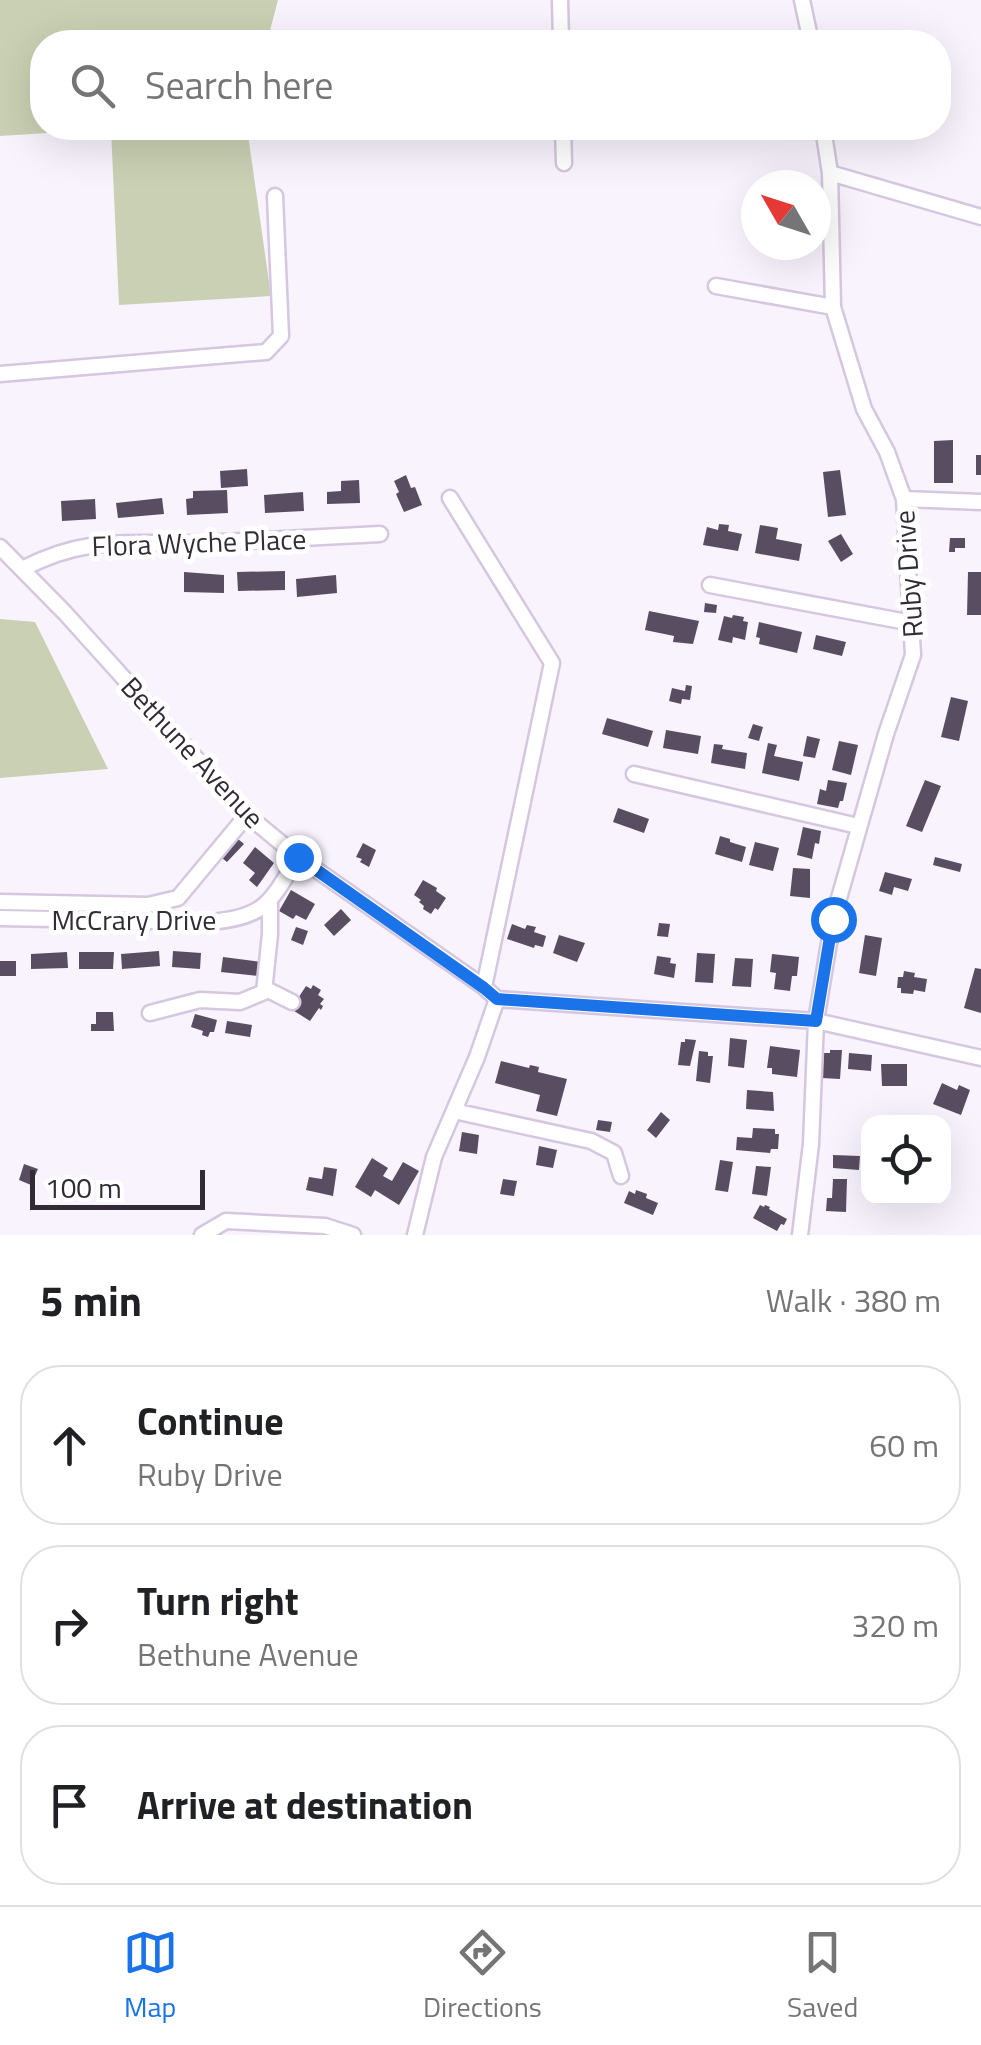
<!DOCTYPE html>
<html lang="en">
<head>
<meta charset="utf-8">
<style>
	:root { --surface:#fff; --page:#f6f6f6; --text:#202124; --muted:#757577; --line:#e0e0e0; --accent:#1a73e8 }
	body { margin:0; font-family:"Titillium Web",sans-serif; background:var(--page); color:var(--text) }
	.controls { position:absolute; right:30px; bottom:30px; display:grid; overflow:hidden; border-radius:20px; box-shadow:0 10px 40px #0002 }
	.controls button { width:90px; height:90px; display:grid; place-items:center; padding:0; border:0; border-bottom:2px solid var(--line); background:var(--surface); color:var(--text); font:50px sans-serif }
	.compass { position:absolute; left:741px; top:170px; width:90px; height:90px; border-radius:50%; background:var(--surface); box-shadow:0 10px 40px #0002; rotate:309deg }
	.scale { position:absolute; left:30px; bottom:25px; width:175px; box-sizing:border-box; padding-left:10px; border:5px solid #312b35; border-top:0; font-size:28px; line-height:35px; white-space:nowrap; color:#312b35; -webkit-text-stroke:8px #fff; paint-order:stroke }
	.stop { position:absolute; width:30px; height:30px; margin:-22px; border:8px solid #1a73e8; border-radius:50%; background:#fff }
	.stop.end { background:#1a73e8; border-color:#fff; box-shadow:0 2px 10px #0008 }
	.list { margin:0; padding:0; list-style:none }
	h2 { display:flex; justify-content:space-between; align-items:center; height:130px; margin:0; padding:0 40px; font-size:42px }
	h2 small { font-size:32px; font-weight:400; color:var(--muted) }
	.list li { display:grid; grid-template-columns:65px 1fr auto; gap:30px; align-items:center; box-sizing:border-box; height:160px; margin:0 20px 20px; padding:0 20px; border:2px solid var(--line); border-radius:40px }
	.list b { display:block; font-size:38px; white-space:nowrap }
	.list p { margin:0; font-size:32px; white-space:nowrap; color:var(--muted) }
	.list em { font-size:32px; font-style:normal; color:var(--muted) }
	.icon { flex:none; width:55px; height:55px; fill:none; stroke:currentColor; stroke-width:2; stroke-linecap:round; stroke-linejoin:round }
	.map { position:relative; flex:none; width:981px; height:1235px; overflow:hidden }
	.search { position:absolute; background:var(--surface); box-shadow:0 10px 40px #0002; left:30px; right:30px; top:30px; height:110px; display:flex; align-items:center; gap:25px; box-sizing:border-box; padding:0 35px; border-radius:40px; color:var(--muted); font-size:38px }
	.sheet { height:670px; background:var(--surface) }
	nav { display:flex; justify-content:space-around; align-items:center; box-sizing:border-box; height:140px; border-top:2px solid var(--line); background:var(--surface); font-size:28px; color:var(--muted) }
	nav a { display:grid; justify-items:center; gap:5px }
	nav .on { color:var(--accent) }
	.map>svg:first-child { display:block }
	.green { fill:#c9d0b3 }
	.building { fill:#594d62 }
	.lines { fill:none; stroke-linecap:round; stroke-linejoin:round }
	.street-casing { stroke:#d5c7df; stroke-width:19 }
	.street { stroke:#fff; stroke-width:14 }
	.route { stroke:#1a73e8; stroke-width:12 }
	.labels { text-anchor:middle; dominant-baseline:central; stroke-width:10; stroke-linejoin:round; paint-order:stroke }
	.street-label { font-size:28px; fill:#312b35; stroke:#fff }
</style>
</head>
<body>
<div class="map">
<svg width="981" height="1235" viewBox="0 0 981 1235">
	<rect width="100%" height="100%" fill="#f8f3fd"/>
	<path class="green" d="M0,0H278L267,42H42V128H247L271,296L119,305L111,129L0,136Z
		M0,619L35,622L108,769L0,778Z"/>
	<path class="building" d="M953,440V483H934V441Z
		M976,455H981V475H976Z
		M247,469L248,486L221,488L220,471Z
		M840,470L846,515L828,517L823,472Z
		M406,475L411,488L415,487L422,505L404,512L396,494L399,492L394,481Z
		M359,480L360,503L327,504V492L341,491V481Z
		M227,490L228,513L187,515L186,499L193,498V491Z
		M303,492L304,511L265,513L264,495Z
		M162,498L164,514L118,518L116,503Z
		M95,499L96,519L62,521L61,501Z
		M719,524L729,525L728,531L742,534L738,551L703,545L707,527L718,530Z
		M760,525L778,528L776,539L802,544L799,561L755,553Z
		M841,534L853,554L841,562L828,541Z
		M950,538H965V548H955V552H949Z
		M285,571V590L238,591L237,572Z
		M184,572L224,575V593L184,592Z
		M968,572H981V615H967Z
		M336,575L337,593L297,597L296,579Z
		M705,603L717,605L716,613L704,612Z
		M649,611L699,621L693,644L673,642L674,636L645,630Z
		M733,615L744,617L743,621L748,622L745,640L733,637L732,643L718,640L724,616L732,618Z
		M759,622L802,632L797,653L759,644L760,638L756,637Z
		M816,635L846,642L842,656L813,649Z
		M686,685L692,686L690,700L682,699L681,704L669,701L672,688L685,691Z
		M951,697L968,701L959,741L941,737Z
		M607,718L653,731L648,747L602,734Z
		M753,724L763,727L759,741L748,738Z
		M666,730L701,736L698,754L663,748Z
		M807,736L820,739L815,758L803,756Z
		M839,741L858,745L851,775L832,770Z
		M768,743L777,745L774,756L803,762L799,781L762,773Z
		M714,744L723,745L722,749L747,753L745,769L711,763Z
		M828,780L847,783L843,801H840L838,808L817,804L820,789L826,791Z
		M925,780L941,786L922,832L906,826Z
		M618,808L649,819L644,833L613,822Z
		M803,827L821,831L819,844L815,843L812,859L797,855Z
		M720,836L730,839V842L746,847L742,862L715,854Z
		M238,839L244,844L227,862L222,858V855Z
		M755,842L779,848L773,871L749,865Z
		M363,843L376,850L369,867L360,862L362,859L356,857Z
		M255,847L274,863L257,887L249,880L255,873L243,863Z
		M935,857L962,864L960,872L933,865Z
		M793,868L810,869V898L790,896Z
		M885,872L912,879L908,891L894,887L892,895L879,891Z
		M423,880L437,888L436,891L446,898L438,910L435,908L431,914L423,909L424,906L419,902L421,900L414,895Z
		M291,890L315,904L306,920L296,915L293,919L279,911Z
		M341,909L351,920L334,936L324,925Z
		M659,923L670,924L668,937L657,936Z
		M512,924L525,929L527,925L536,927L534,932L546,936L543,947L535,945L534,948L507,939Z
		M296,927L308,931L303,945L291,940Z
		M559,935L585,943L577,962L553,953Z
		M865,935L882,938L876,976L859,973Z
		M159,951L160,966L122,969L121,954Z
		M173,951L201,953L200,969L172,967Z
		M67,952L68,968L31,969V954Z
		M79,952H114L113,969H79Z
		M697,953L715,954L713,983L695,982Z
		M772,954L799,957L797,976H792L790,991L774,989L776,973L770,972Z
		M657,956L671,958L670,963L676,964L674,978L654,974Z
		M223,957L261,962L259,976L221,972Z
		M735,958L753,959L751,987L732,986Z
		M0,961H16V976H0Z
		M975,968L981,969V1013L964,1008Z
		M904,971L915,973L914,977L927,979L925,992L914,990L913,994L901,993V988H897L898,977H903Z
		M313,985L321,990L318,995L324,999L320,1004L323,1006L321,1010L319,1008L310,1021L291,1009L306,986L311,989Z
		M96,1012H113L114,1031H91V1024H96Z
		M195,1014L217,1020L214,1032H210L208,1037L202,1035L203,1031L191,1027Z
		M227,1021L252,1025L250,1037L225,1033Z
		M730,1038L747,1040L744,1068L728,1066Z
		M685,1039L696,1040L690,1066L678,1065L681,1042H685Z
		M770,1046L800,1050L797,1077L772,1074V1068H767Z
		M830,1050H842L840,1079L822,1078L824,1053H830Z
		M699,1051L708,1052V1056H713L710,1083L696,1081Z
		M849,1053L872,1055L871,1071L848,1069Z
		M501,1061L529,1068L530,1065L539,1067L538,1072L567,1079L557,1116L536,1111L540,1095L495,1083Z
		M881,1064H907V1086H882Z
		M942,1083L957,1090L959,1085L970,1090L961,1115L933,1104Z
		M747,1090L773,1092L774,1111L746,1109Z
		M661,1112L670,1120L656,1138L647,1130Z
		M598,1120L612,1122L610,1132L596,1130Z
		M753,1128L775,1129V1134H779L778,1149H771L770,1153L736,1150L737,1137L752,1138Z
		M462,1132L479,1135L477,1154L459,1151Z
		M539,1146L557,1150L553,1168L536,1165Z
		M833,1155L860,1156L859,1170L833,1168Z
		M372,1158L388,1168L383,1176L392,1181L403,1162L419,1171L399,1205L375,1190L371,1197L355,1187Z
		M720,1160L733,1162L728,1192L715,1190Z
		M24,1164L38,1169L31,1185L19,1180Z
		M756,1166L771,1167L767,1196L752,1194Z
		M324,1167L337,1169L333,1196L306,1190L309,1177L322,1179Z
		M503,1179L517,1181L514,1196L500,1194Z
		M833,1179H847L846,1212L826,1211L827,1198H832Z
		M636,1190L647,1194L646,1198L658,1203L653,1215L624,1203L629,1191L635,1194Z
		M760,1205L764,1207L765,1205L770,1207L769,1209L787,1219L784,1225L781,1224L777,1231L753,1218Z"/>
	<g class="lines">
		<defs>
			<path id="street" d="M560,0L561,42
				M802,0L811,42
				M563,128L564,163
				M830,173L981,217
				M716,286L833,307
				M0,374L266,352L281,336L275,196
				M450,498L552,663L484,987
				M904,499L981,502
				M0,547L65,613L247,815L298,857L484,987L497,999L816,1021L981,1058
				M22,569C89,534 131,545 203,543C262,540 321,537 380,534
				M710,585L912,623
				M634,774L858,826
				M0,902L148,905L178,898L247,815
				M0,918L210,922C267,917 270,902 298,857
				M264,992L268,990L292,1002
				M150,1013L200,1000L240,1002L264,992L270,934V902
				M454,1111L591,1141L614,1153L621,1176
				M202,1235L226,1221L325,1226L353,1235
				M415,1235L434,1157L477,1057L497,999
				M800,1235L811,1144L816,1021L833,919L886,734L913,655L904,499L887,452L864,409L833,307L830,173L823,128"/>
		</defs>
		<use href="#street" class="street-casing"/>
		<use href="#street" class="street"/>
	</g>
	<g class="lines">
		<path class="route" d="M298,857L484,988L497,999L816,1021L833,919"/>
	</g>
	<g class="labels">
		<g class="street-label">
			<text transform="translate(199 542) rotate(-2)">Flora Wyche Place</text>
			<text transform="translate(908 574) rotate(-94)">Ruby Drive</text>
			<text transform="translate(193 752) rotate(47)">Bethune Avenue</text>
			<text x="134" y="919">McCrary Drive</text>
		</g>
	</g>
</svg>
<div class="controls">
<button><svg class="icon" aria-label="locate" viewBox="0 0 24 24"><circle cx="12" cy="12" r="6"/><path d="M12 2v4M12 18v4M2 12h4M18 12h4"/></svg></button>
</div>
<svg class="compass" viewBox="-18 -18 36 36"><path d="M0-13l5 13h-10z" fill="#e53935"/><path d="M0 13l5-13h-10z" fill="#757577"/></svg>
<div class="scale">100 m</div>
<div class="stop" style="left:833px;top:919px"></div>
<div class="stop end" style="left:298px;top:857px"></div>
<div class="search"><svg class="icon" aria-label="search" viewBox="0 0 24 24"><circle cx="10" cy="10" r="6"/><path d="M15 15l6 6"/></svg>Search here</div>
</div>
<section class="sheet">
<h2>5 min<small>Walk · 380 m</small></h2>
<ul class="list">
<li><svg class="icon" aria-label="ahead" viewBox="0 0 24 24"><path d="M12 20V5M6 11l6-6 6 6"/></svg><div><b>Continue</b><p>Ruby Drive</p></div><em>60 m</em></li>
<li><svg class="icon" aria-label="right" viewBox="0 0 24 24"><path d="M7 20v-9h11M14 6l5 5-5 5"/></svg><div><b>Turn right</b><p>Bethune Avenue</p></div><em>320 m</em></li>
<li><svg class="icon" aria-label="arrive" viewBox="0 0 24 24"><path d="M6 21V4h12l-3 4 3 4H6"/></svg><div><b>Arrive at destination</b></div></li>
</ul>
</section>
<nav>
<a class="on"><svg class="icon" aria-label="map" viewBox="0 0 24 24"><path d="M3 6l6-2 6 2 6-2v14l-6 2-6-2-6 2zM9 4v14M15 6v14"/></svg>Map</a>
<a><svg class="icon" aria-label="directions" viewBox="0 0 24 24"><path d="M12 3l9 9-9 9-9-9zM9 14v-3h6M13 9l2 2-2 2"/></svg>Directions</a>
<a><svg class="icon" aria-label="saved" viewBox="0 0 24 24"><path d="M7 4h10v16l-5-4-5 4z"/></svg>Saved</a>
</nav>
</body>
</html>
